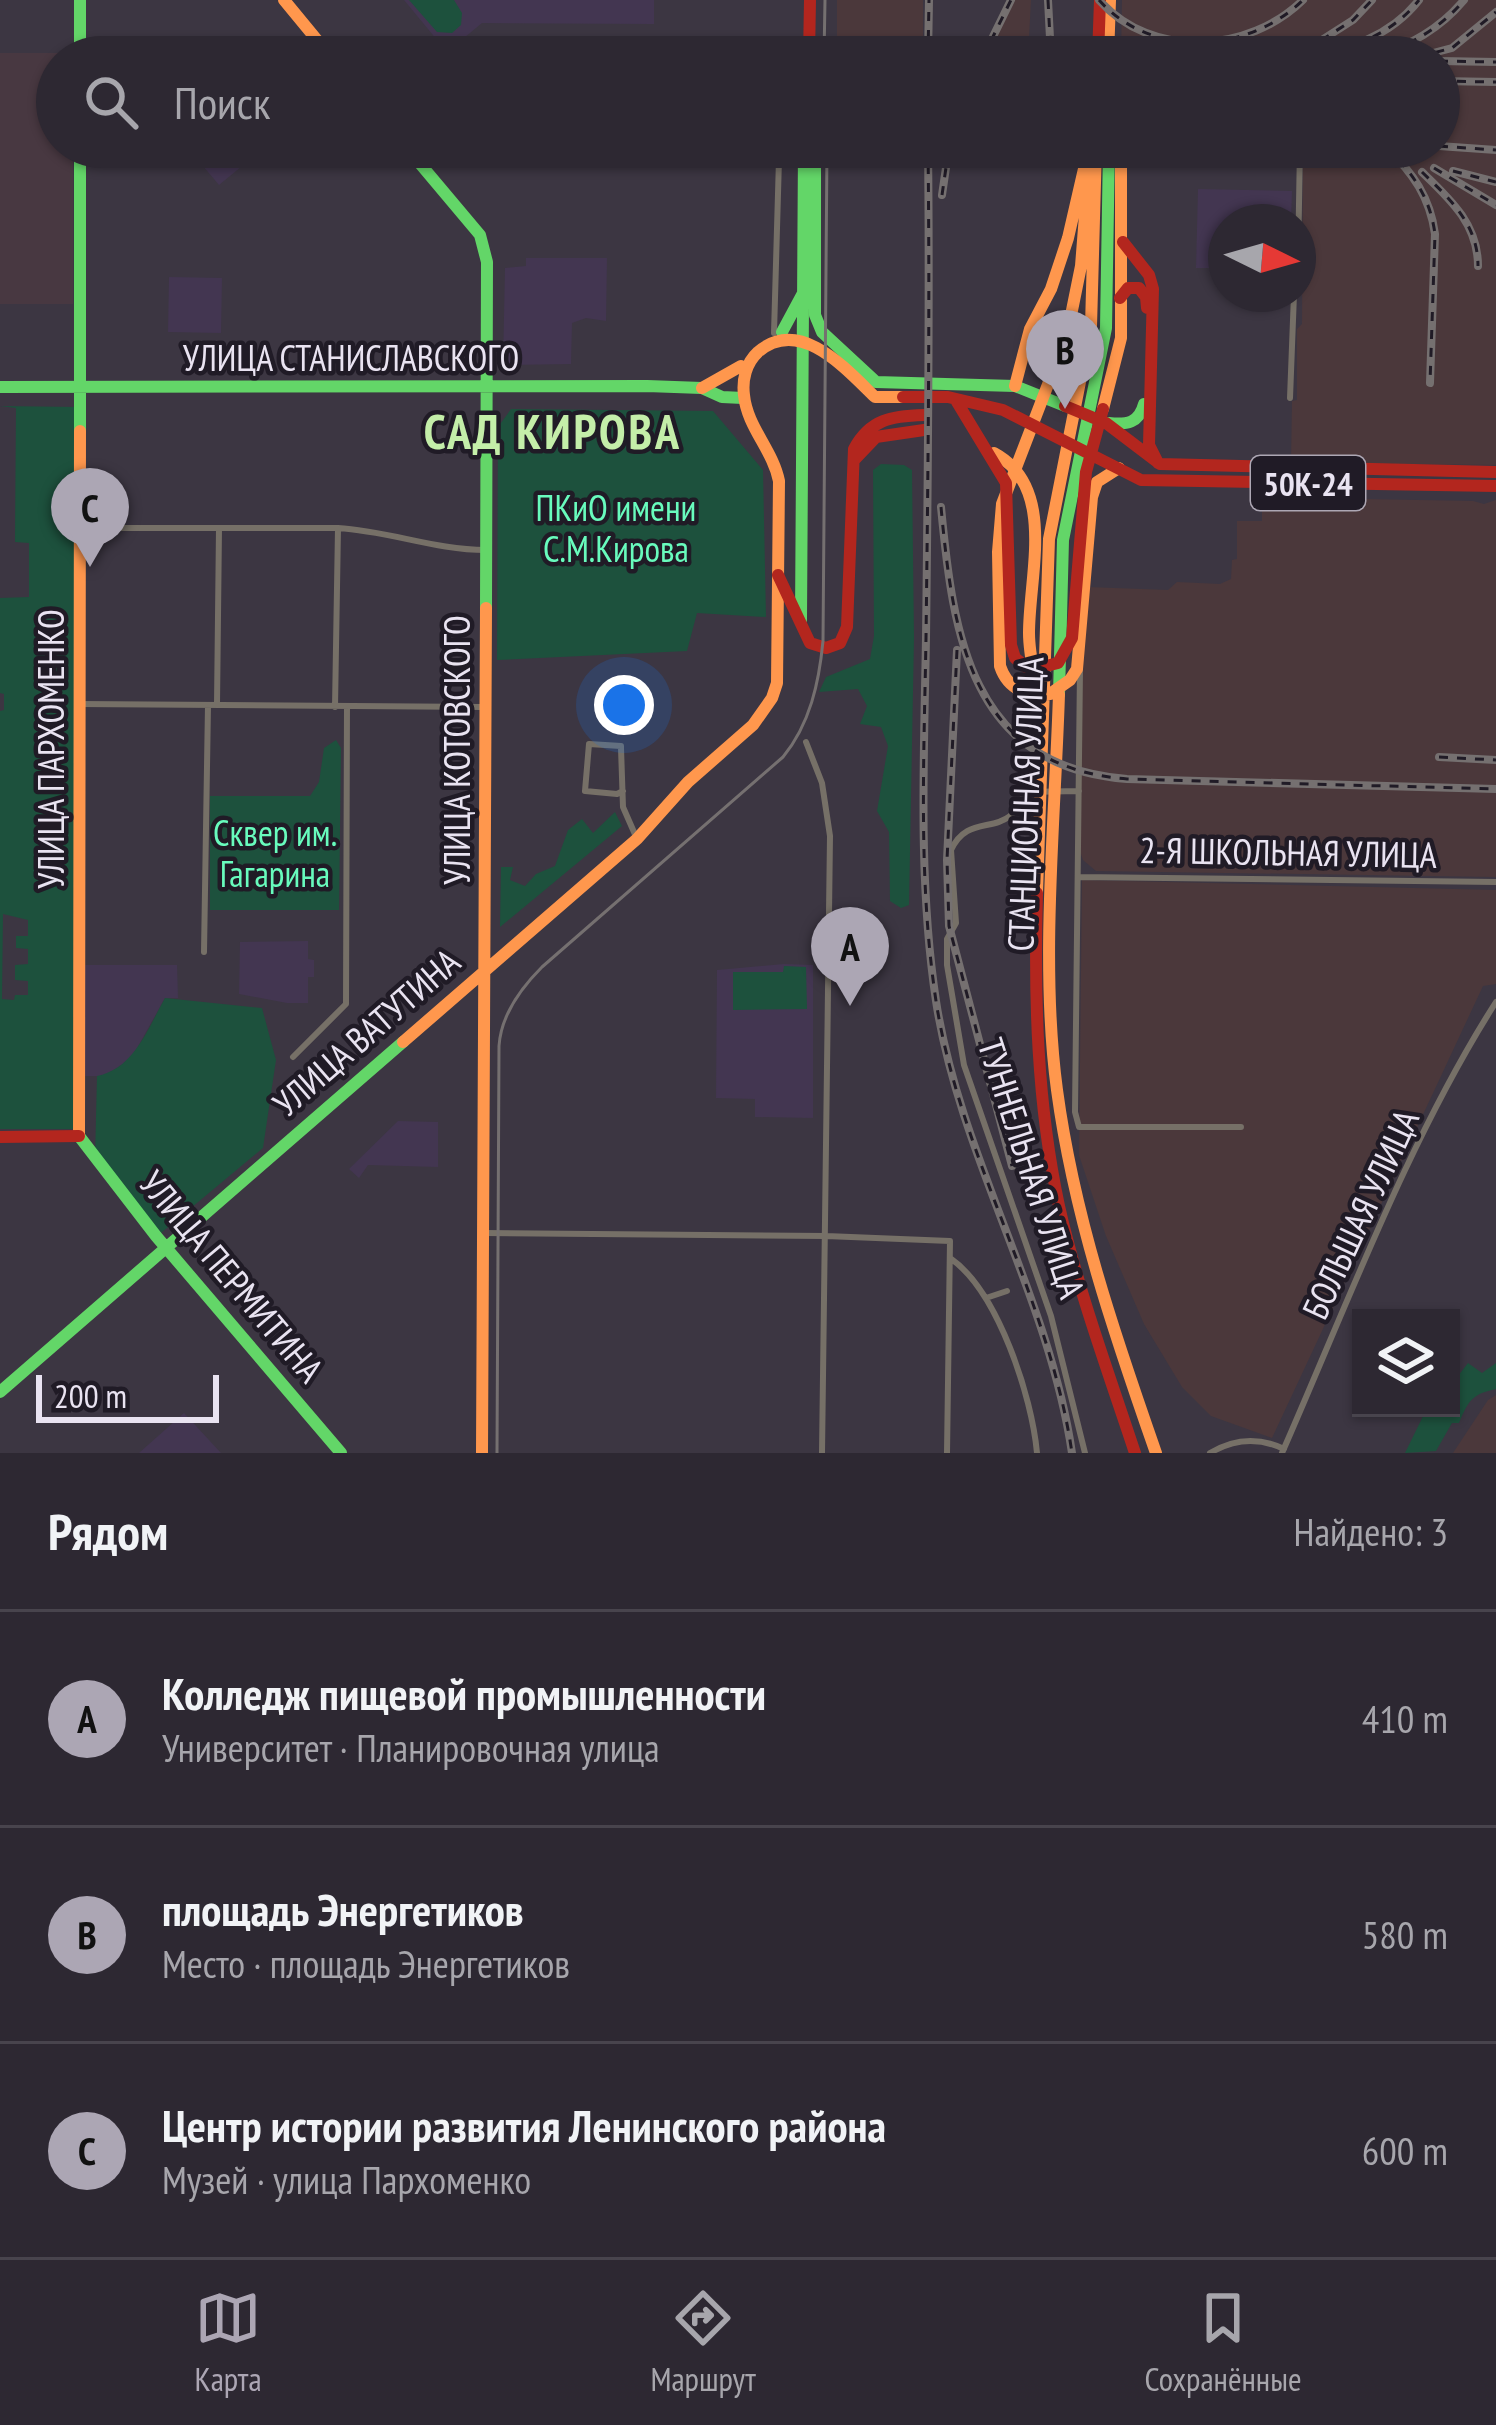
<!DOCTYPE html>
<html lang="ru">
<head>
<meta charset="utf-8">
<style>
	:root { --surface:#2d2832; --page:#35303a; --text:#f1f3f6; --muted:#a7a6ac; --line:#48444d; --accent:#aca6b4 }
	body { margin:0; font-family:"PT Sans Narrow",sans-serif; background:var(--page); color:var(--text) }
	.controls { position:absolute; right:36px; bottom:36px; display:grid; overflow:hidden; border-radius:0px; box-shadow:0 3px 9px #0004 }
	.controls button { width:108px; height:108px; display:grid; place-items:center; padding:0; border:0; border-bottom:3px solid var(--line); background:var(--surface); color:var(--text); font:60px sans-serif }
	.compass { position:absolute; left:1208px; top:204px; width:108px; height:108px; border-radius:50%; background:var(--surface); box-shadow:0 3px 9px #0004; rotate:95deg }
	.scale { position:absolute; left:36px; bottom:30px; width:183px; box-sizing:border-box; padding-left:12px; border:6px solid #e9e3f1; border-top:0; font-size:33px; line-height:42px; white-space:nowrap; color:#e9e3f1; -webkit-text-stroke:9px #201b26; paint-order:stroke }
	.you { position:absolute; left:624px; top:705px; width:42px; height:42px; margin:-30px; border:9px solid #fff; border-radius:50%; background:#1a73e8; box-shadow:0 0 0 18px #1a73e833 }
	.badge { display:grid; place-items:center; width:78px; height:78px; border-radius:50%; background:var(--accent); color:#111; font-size:39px; font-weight:700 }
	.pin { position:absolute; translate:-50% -99px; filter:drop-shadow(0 3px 6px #0008) }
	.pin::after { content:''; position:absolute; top:63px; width:42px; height:36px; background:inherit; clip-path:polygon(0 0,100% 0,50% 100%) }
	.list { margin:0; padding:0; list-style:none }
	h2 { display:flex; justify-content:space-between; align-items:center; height:156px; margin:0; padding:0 48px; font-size:51px }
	h2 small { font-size:39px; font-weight:400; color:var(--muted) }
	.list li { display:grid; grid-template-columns:78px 1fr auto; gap:36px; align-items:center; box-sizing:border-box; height:216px; padding:0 48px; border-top:3px solid var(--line) }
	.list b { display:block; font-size:45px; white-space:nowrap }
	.list p { margin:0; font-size:39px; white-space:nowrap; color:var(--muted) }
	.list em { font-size:39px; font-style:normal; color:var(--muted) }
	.icon { flex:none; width:66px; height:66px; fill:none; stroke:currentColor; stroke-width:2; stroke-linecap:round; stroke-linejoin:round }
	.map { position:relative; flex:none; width:1496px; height:1453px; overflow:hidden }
	.search { position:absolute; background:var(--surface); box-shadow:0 3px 9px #0004; left:36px; right:36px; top:36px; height:132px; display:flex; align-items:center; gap:30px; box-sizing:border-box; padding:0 42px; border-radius:66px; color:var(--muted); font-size:45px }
	.sheet { height:804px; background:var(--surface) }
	nav { display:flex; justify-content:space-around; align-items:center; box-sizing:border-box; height:168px; border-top:3px solid var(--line); background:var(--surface); font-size:33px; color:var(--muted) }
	nav a { display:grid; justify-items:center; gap:6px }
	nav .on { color:var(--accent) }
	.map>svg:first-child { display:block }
	.built { fill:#433651 }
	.industrial { fill:#4b383b }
	.medical { fill:#483841 }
	.green { fill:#1d513d; fill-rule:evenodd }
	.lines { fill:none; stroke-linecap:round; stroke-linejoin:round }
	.street { stroke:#767067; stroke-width:6 }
	.fast { stroke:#63d668; stroke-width:12 }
	.slow { stroke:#ff974d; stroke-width:12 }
	.jam { stroke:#b3261e; stroke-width:12 }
	.tram { stroke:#757070; stroke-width:3 }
	.rail-casing { stroke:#757070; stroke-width:8 }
	.rail { stroke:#201b26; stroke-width:3; stroke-dasharray:9; stroke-linecap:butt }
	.labels { text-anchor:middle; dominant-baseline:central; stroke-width:9; stroke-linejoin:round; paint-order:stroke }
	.shield { fill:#201b26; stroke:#ada7b4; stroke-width:3 }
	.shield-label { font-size:33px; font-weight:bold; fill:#e9e3f1 }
	.street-label { font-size:36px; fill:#e9e3f1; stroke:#201b26 }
	.park-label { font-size:36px; fill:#68fbbd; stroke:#201b26 }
	.district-label { font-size:48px; font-weight:bold; letter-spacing:3px; fill:#c4eea9; stroke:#201b26 }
</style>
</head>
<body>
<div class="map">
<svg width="1496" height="1453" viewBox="0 0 1496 1453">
	<rect width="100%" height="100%" fill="#3c3642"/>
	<path class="built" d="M404,0H654V24L482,23L447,52Z
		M187,147H265L219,185Z
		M1198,189L1292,191L1291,222H1226V268H1196Z
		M526,258H607L606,321L586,318L572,323L571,364L503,365L505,268L526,266Z
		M169,277L222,278L221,333L168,332Z
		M308,941V959L314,960V977H308V1003H287L239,994L240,942Z
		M784,964L813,965V1118L755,1117V1099L716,1098L717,970Z
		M85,965H177L178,998H165L131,1059L104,1076H84Z
		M398,1121L438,1122V1167L368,1165L359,1178L349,1169Z
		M184,1413L221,1453H139Z"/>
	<path class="industrial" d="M837,0H923V57L844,53L837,46Z
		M1014,0H1031L1028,57H986Z
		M1122,0H1496V465L1291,463L1292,401L1297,400V329L1302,324L1303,147H1439V57H1121Z
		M954,147H1059V160L951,162Z
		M1262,497L1473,501L1484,504L1496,500V877L1096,871L1083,860L1080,851L1082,656L1087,587L1168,590L1177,582L1220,584L1231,579L1232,560L1237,559V521H1262Z
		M1082,880L1496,890V984L1483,986L1272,1438L1211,1416L1182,1387L1144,1324L1106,1236L1079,1155Z
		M1496,1395V1453H1453L1488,1400Z"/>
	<path class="medical" d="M0,53H73V57H57V147H73V304H0Z"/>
	<path class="green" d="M409,0H454L462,13L461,25L452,33L437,32Z
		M0,406L78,407L75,1129H0V711L4,710V694L0,693V598L29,597V543L15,542L16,408ZM3,914L28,920V936H16V948L28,949V964L15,965V980L28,981V995H15L14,1000L2,999Z
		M511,409L713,411L763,470L766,617L697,613L687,651L497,660L498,427Z
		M881,464L904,465L912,470L914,638L909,905L901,908L890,901L889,832L877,811L888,746L881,727L860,724L867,706L858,689L819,692L826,677L870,659L874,636L873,470Z
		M336,740L341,748L339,910H210V796H310L319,782L324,748Z
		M615,812L622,826L500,927L501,867H513L510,880L525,886L536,874L555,866L568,830L582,819L593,833Z
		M784,966L806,967L807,1009L733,1010V972H783Z
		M165,998L262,1008L276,1060L263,1148L161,1233L95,1159L97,1076C134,1069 148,1028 165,998Z
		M1468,1363L1482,1373L1496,1363V1389C1473,1394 1469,1399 1459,1423H1452L1436,1451L1405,1453L1427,1408H1451V1385Z"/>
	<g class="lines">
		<path class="street" d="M1298,261L1300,147
			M774,333L779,159
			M1290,398L1294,294
			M82,528H338C389,531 435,550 486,550
			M1080,669L1075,1112L1079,1127H1241
			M79,704L483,707
			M217,704L219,528
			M335,707L338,528
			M806,742L822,783L830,836L822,1453
			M623,791L617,794L585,791L589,744L621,746V748L623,807L637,839
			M1079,791L1027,792C1020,799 1017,811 1010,816C991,831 966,818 951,850L956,923L947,939V965L964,1065L1051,1316L1085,1453
			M1079,877L1496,882
			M204,952L208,705
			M293,1057L346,1004L347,706
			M484,1233L826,1236L950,1241L947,1453
			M950,1258C998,1291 1032,1397 1037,1453
			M986,1298L1007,1291
			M1210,1453C1235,1438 1259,1437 1284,1449
			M1282,1453C1347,1305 1409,1138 1496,1002"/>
		<path class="fast" d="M80,0V57
			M406,147L480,235L487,262L486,608
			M815,147V315L822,332L876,382L1015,386L1065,406
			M782,332L803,293
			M0,387L647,386L702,388L722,397L743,398
			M1109,423C1127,425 1139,423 1144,404
			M80,431V147
			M801,620L804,147
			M1059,694L1063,540L1106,328L1109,147
			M79,1136L156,1236L341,1453
			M0,1392L403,1042"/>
		<path class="slow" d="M284,0L331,57
			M1108,57L1110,0
			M1088,177L1081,266L1067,335L1002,504L998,552L1000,666C1008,690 1026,696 1050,694L1070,680L1077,669L1092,497L1097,482L1119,468
			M1015,386L1030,329L1051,289L1068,238L1089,147
			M702,388L741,366
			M1103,409L1121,338V147
			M994,453C1057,487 1029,574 1029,633C1029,655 1035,677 1038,698
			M1059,694C1055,821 1040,964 1057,1090C1074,1216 1114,1333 1156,1453
			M1037,893L1049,539L1091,326L1096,147
			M403,1042L637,839L688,782L753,725L772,698L777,683L779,481C773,450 747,427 744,395C742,380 746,363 758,352C800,316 846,369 875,397H903
			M79,1136L80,431
			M482,1453L486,608"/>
		<path class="jam" d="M809,57L810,0
			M1098,57L1100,0
			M1123,242L1149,275L1153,289L1149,445L1158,463
			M1120,298L1128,288H1139L1146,297L1147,308
			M903,397H948L1003,410L1141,480L1496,486
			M957,402L1006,483L1011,645L1015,658L1030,670L1058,663L1072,638L1086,472L1103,409
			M1065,406L1106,423L1160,464L1496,472
			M855,459L876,437L924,430
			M778,575L810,643L826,648L840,643L847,627L854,449C870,419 892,416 924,415
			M1037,893C1034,998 1037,1103 1059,1206C1078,1290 1108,1371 1135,1453
			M0,1137L79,1136"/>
		<path class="tram" d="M824,57L825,0
			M497,1453L499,1046C501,1015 521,988 542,967L783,757C810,724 819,683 823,641L827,147"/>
		<defs>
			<path id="rail" d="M1048,0L1051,57
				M1099,0C1152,60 1249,53 1303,0
				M1306,50L1353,20L1372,0
				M928,57L929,0
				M983,57L1011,0
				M1304,57C1349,49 1390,37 1419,0
				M1375,57C1410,45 1440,29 1464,0
				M1418,57L1452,48L1496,12
				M1439,61L1496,62
				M1439,81L1496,82
				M1439,146L1496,150
				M928,147C930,311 928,474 926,638C924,759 918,881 936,1001C960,1157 1049,1296 1072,1453
				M1386,147C1413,173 1430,197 1435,234L1430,383
				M1434,168L1496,205
				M1453,171L1496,182
				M1422,172C1450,199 1478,224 1478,266
				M942,195L949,147
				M941,507C953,634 970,767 1127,779L1496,789
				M957,650L947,860L949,926L1012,1166
				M1439,757L1496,760"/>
		</defs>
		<use href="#rail" class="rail-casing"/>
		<use href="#rail" class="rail"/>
	</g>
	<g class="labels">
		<rect class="shield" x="1251" y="456" width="114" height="54" rx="9"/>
		<g class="shield-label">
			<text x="1308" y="483">50К-24</text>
		</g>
		<g class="street-label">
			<text x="351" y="357">УЛИЦА СТАНИСЛАВСКОГО</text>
			<text transform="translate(50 749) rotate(-90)">УЛИЦА ПАРХОМЕНКО</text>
			<text transform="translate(456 750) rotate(-90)">УЛИЦА КОТОВСКОГО</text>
			<text transform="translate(1025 804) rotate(-88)">СТАНЦИОННАЯ УЛИЦА</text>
			<text transform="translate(1288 852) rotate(1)">2-Я ШКОЛЬНАЯ УЛИЦА</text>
			<text transform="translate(366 1032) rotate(-41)">УЛИЦА ВАТУТИНА</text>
			<text transform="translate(1032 1168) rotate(72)">ТУННЕЛЬНАЯ УЛИЦА</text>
			<text transform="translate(1360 1214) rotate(-65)">БОЛЬШАЯ УЛИЦА</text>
			<text transform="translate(232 1276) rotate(50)">УЛИЦА ПЕРМИТИНА</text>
		</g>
		<g class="park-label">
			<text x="616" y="507">ПКиО имени<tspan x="616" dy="41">С.М.Кирова</tspan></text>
			<text x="275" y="832">Сквер им.<tspan x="275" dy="41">Гагарина</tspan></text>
		</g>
		<g class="district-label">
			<text x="553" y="431">САД КИРОВА</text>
		</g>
	</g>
</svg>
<div class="controls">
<button><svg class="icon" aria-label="layers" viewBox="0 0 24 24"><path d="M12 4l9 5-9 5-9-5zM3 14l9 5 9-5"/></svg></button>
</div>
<svg class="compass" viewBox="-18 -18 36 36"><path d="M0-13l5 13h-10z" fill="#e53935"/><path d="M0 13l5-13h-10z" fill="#a7a6ac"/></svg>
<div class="scale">200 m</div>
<div class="you"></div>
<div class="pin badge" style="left:850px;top:1006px">A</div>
<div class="pin badge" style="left:1065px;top:409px">B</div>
<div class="pin badge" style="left:90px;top:567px">C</div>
<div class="search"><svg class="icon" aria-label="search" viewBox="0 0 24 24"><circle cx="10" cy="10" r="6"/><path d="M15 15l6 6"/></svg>Поиск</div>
</div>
<section class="sheet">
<h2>Рядом<small>Найдено: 3</small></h2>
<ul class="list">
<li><span class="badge">A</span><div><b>Колледж пищевой промышленности</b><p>Университет · Планировочная улица</p></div><em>410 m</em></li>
<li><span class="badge">B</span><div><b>площадь Энергетиков</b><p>Место · площадь Энергетиков</p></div><em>580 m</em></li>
<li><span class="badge">C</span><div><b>Центр истории развития Ленинского района</b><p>Музей · улица Пархоменко</p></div><em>600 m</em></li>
</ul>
</section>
<nav>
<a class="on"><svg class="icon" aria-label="map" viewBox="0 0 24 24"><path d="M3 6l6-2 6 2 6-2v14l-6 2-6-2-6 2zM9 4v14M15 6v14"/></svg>Карта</a>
<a><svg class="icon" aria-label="directions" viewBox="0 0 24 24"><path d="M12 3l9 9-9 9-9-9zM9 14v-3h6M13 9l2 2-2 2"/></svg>Маршрут</a>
<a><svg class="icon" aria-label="saved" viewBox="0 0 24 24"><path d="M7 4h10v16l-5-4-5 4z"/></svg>Сохранённые</a>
</nav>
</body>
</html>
